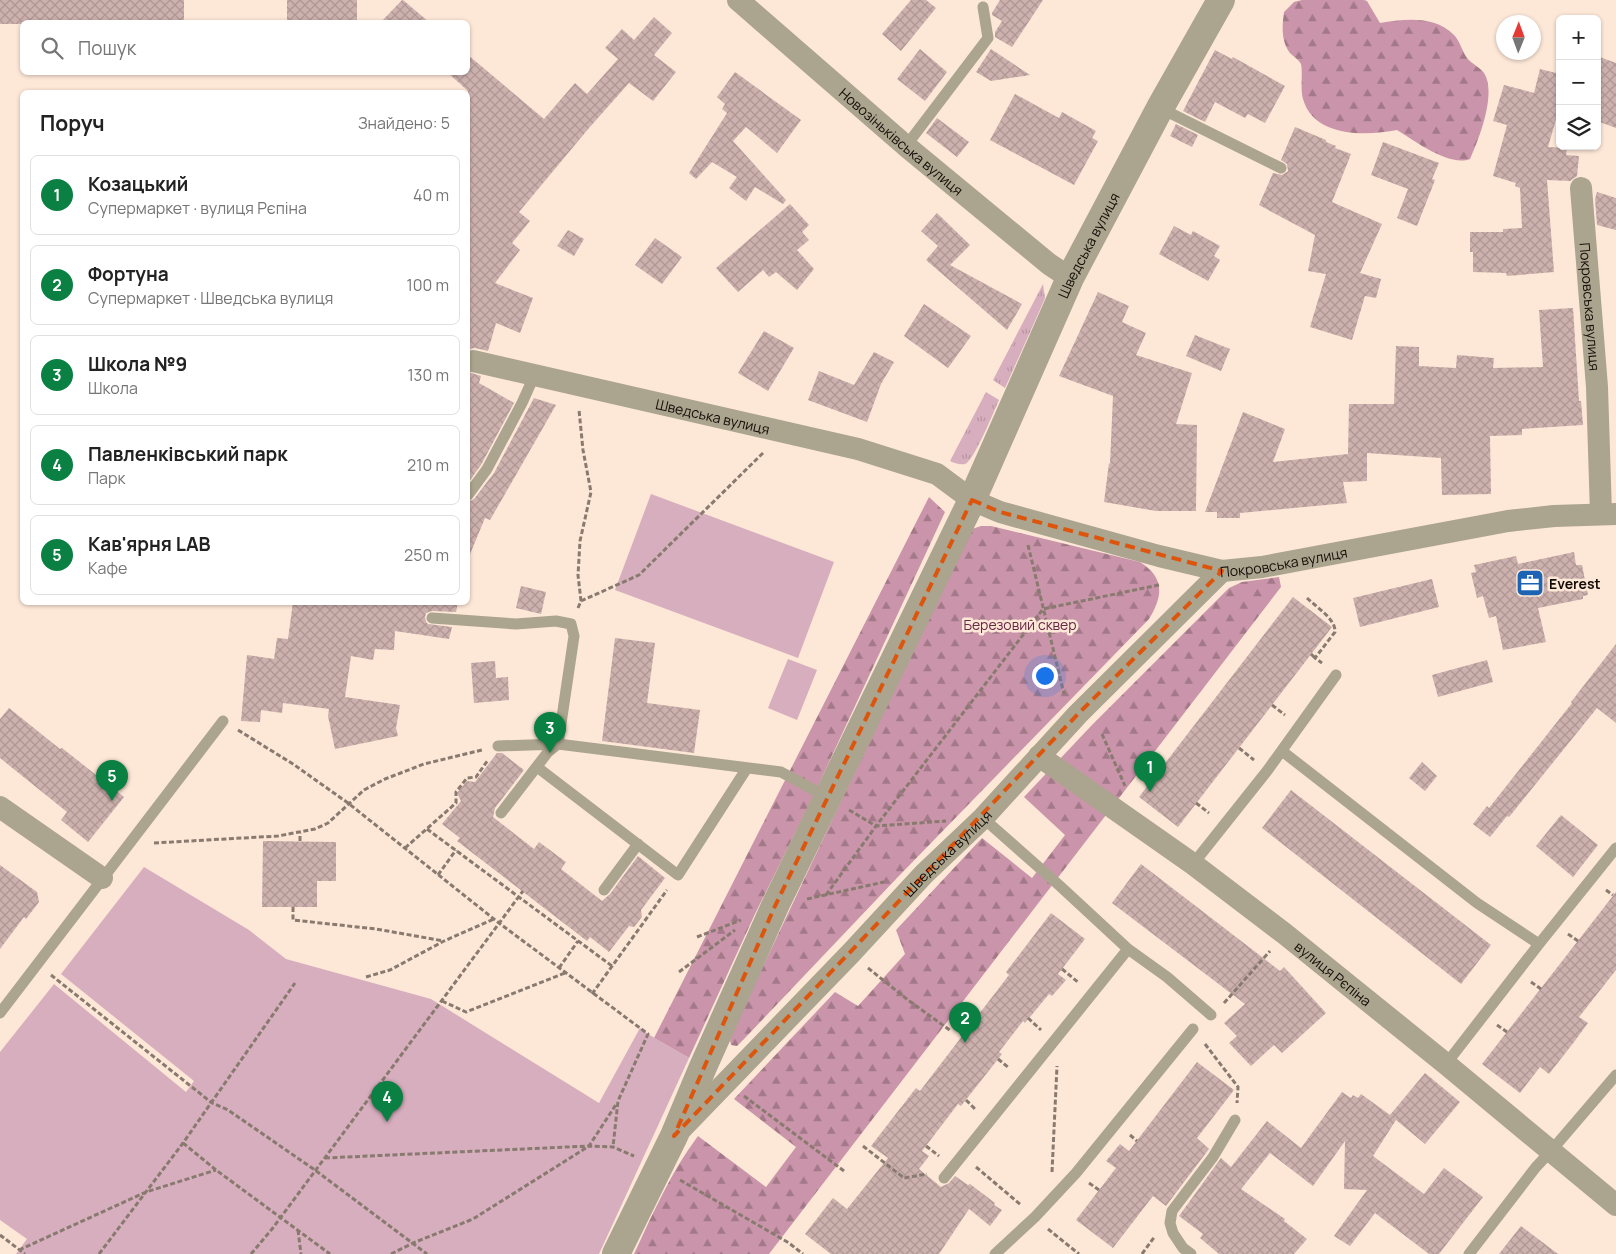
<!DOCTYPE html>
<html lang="uk">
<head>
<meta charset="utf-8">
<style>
	:root { --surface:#fff; --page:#f6f6f6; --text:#222; --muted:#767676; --line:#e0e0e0; --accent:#0b8043 }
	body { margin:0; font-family:Manrope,sans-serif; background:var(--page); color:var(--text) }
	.controls { position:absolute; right:15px; top:15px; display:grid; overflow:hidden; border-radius:8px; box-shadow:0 1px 4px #0004 }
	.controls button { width:45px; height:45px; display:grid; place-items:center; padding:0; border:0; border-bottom:1px solid var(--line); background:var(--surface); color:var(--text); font:25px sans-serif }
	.compass { position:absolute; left:1496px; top:15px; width:45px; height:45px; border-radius:50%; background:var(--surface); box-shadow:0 1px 4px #0004; rotate:1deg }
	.you { position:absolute; left:1044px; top:675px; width:18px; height:18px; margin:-12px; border:4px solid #fff; border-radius:50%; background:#1a73e8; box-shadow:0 0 0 8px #1a73e833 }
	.badge { display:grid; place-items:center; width:32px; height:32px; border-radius:50%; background:var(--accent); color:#fff; font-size:16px; font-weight:700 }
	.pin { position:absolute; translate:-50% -41px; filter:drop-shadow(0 1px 2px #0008) }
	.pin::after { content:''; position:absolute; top:26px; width:18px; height:15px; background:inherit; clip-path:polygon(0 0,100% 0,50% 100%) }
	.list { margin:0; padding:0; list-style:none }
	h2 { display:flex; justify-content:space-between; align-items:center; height:65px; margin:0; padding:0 20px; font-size:21px }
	h2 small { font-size:16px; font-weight:400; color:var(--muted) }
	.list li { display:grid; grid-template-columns:32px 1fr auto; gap:15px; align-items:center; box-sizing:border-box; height:80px; margin:0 10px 10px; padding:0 10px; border:1px solid var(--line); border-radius:8px }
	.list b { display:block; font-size:19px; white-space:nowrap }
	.list p { margin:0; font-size:16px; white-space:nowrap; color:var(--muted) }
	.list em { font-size:16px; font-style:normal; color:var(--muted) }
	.icon { flex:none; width:28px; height:28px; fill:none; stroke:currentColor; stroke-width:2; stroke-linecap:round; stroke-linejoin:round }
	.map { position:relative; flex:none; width:1616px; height:1254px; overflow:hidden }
	.search { position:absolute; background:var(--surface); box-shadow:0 1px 4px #0004; left:20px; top:20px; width:450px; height:55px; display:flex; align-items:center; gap:12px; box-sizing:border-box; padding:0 18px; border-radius:8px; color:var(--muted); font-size:19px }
	.panel { position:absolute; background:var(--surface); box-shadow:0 1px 4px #0004; left:20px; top:90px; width:450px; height:515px; border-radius:8px }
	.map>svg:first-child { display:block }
	.grass { fill:url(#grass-tufts) }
	.forest { fill:url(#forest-firs) }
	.park { fill:#d7aebe }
	.building { fill:url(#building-cross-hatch) }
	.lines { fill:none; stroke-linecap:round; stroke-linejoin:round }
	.path { stroke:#897a70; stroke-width:3; stroke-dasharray:5 2.5; stroke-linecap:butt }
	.service { stroke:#aba48e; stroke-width:11 }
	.minor { stroke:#aba48e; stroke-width:22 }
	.tertiary { stroke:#aba48e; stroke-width:28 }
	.marked { fill:none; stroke:#dd550c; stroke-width:4; stroke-dasharray:10 6; stroke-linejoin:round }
	.labels { text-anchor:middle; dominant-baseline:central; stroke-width:5; stroke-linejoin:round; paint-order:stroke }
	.street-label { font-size:14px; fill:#130c07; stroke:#fde7d7 }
	.poi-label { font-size:14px; font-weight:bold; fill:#130c07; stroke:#fde7d7; text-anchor:start }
	.park-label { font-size:14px; fill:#672746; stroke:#fde7d7 }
</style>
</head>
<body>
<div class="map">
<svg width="1616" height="1254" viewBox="0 0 1616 1254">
	<defs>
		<pattern id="grass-tufts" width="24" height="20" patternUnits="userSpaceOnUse" patternTransform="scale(1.25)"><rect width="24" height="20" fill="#d7aebe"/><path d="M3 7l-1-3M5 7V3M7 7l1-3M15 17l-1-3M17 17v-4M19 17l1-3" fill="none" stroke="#b894a2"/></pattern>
		<pattern id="forest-firs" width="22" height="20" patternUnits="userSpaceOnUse" patternTransform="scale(1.25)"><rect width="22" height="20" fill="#ca95aa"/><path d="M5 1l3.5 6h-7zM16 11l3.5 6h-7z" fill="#a37888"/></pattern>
		<pattern id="building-cross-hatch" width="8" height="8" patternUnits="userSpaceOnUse" patternTransform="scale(1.25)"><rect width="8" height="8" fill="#cdb1ae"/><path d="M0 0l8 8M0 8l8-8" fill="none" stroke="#af9794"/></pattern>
	</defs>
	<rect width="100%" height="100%" fill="#fde7d7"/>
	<path class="grass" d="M1043,284L1045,298L1043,303L1005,388L993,380Z
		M986,392L999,400C994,411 974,461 965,464C960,465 954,463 950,461Z"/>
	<path class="forest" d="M1302,0H1364L1367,1L1380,23C1404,19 1435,15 1454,35C1460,41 1462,51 1467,58C1472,64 1481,68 1484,73C1497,93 1479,139 1470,159C1449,167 1415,141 1397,130C1367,136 1314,138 1303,99C1300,89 1303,73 1301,64C1299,60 1293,56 1290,53C1281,41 1282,26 1284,12L1294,2Z
		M929,497L945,512L811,801L755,914L689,1058L654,1038Z
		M981,526H991L1140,562C1165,578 1163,596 1149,619L896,879L745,1038L737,1046L731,1045L730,1040L733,1030L969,530Z
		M1279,577L1281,587L769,1254H634C653,1213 671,1172 698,1136L766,1187L796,1147L734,1099L835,992L858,1006L905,954L896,930L982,838L1032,878L1065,835L1024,797L1091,726L1229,588L1242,582Z"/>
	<path class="park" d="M651,494L834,562L798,658L615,590Z
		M788,659L817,670L797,720L768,708Z
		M144,867L249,930L286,959L431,999L599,1103L640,1028L648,1034L689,1058L599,1254H16L27,1239L0,1220V1052L54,984L186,1092L194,1081L61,974Z"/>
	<path class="building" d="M0,0H184V22H22V24H0Z
		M287,0H357V22H287Z
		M402,0H403L429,22H381Z
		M911,0H926L936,8L901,51L882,34Z
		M1000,0H1043L1012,47L995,37V32L1002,21L992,15V13Z
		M654,17L672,33L654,55L676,72L653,101L629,83L589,128L519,212L530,221L512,243L520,250L495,283L533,298L520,333L496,323L488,351L475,348L468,349V91L447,72H468V55L544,119L575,83L587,94L618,59L605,48L622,29L634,40Z
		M920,49L947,72L925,101L897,79Z
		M991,49L1030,75L991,81L976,72Z
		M1215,50L1232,59L1233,57L1285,86L1265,123L1248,114L1245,118L1215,102L1205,122L1183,111Z
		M1597,56L1616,63V128L1597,121Z
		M1540,69L1560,74V106L1548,147L1567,148L1566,155L1579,156L1577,176L1570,181L1547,180L1554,272L1507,276L1506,273L1473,272V252H1470V232H1503V229L1522,228L1520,188L1515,186L1516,183L1493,176L1507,125L1493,121L1504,85L1534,93Z
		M735,72L801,120L777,153L746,127L733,141L786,200L783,204L755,187L746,201L729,188L737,177L712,162L696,179L689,173L727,113L722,109L725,104L717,97Z
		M1015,94L1059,118L1062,112L1096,131L1092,138L1098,141L1074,185L990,140Z
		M937,118L969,142L957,157L926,133Z
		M1176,124L1198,135L1192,147L1170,136Z
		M1295,127L1326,140V142L1336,146L1335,148L1351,154L1332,202L1382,224L1360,273L1381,279L1376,298L1365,296L1352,340L1310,327L1326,274L1308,271L1315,235L1259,205L1273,173L1282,175L1288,171L1287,164L1281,160Z
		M1383,142L1439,163L1432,179L1435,180L1417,226L1397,218L1408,189L1371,175Z
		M1597,192L1616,198V230L1597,225L1595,199Z
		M790,204L809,225L802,232L809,240L797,250L814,269L797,290L776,272L769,277L763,270L738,292L716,268Z
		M937,213L970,245L950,265L1022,304L1007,330L926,260L938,246L921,231Z
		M1174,226L1191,235L1193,231L1220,246L1214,256L1220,260L1208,281L1159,254Z
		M568,230L584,239L574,256L557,246Z
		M655,238L682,257L662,284L635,265Z
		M1098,292L1129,306L1122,322L1146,333L1136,355L1192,373L1176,424L1197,425L1196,511H1156L1104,502L1109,463L1110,464L1113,396L1059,376Z
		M924,304L971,336L948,368L904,336Z
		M1573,308L1579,401H1581L1583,425L1522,429V435L1490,436L1491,494L1442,495L1441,458L1367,453V481L1343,482L1347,503L1240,513V518H1217V512H1205L1243,412L1285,429L1273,462L1348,454L1349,404H1394L1396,346L1419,347V366L1456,368L1457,355L1494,358L1493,368L1543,367L1539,310Z
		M764,331L794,348L768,391L738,373Z
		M1195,335L1230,349L1221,371L1186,356Z
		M874,352L894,362L881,384L867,422L808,400L819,371L854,385Z
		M468,372L481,376L479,383L514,403L481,465L468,483Z
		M534,398L556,405L490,520L485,518L468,559V502L474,499L494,473Z
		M1574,552L1576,565H1582L1588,595L1583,596V599L1538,608L1546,642L1503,650L1496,616L1489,618L1483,596L1477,598L1471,573L1476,572L1474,565L1516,556L1518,564Z
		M1432,579L1439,607L1360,627L1353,598Z
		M521,586L546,592L541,614L516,608Z
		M1293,597L1332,627L1178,827L1139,797Z
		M293,602H458L456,612L432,611L426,613L425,617L426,622L428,624L452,627L449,639L395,631L394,650L375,649L373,660L351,656L345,697L400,705L396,728L398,736L335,749L328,716L329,709L283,703L282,713L261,710L260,722L241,721L247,655L274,659L277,638L288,639Z
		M615,638L655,643L647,703L700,710L694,753L602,741Z
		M1616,644V723L1597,708L1509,817L1507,816L1490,837L1473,824L1487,806L1489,808L1572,703L1571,702Z
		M1487,660L1493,682L1438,697L1432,675Z
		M495,661L496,678L508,677L509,700L474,703L471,663Z
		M9,708L60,749L62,748L124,797L88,842L61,820L67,812L0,758V719Z
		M497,753H502L524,770L495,808L493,817L534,849L539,842L566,862L561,869L602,901L610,894L638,856L665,878L641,910L642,917L634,927L629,926L609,952L590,937L587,941L457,841L460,838L442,824L461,801L457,793L467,781L475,782Z
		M1422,762L1437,776L1425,791L1409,778Z
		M1291,790L1491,945L1461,984L1262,828Z
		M1561,815L1598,845L1573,877L1536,846Z
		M263,841L336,842V881H317V907H262Z
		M1141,864L1280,971L1284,967L1326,1013L1282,1053L1274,1045L1251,1066L1229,1043L1237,1036L1224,1023L1245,1004L1112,903Z
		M0,865L37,892L39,902L26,919L24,917L0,949Z
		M1616,892V970L1579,1017L1588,1023L1574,1042L1549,1074L1540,1067L1520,1093L1482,1064Z
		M1051,913L1085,939L1058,974L1066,980L1052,996L1049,994L1025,1023L1023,1021L999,1052L1002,1054L961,1106L958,1104L922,1151L929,1156L919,1169L941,1187L949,1183L955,1176L968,1185L970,1184L995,1203L994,1205L1002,1210L990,1226L957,1199L969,1209L939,1254H831L805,1234L833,1198L847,1209L888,1158L871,1146L916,1088L920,1091L1009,975L1006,972Z
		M1197,1062L1234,1090L1197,1138L1209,1149L1166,1206L1153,1196L1113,1248L1076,1220L1116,1168L1106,1161L1120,1144L1129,1151Z
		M1425,1073L1460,1102L1425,1144L1396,1120L1373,1156L1424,1194L1444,1168L1483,1197L1439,1254H1429L1375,1213L1350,1246L1334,1236L1367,1190L1344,1189L1345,1141L1313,1186L1270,1153L1241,1189L1285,1219L1284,1221L1307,1239L1294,1254H1219L1200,1238L1203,1234L1179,1216L1221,1158L1231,1167L1267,1121L1301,1148L1342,1092L1351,1098L1353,1095L1358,1098L1361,1094L1390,1115Z
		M1521,1226L1558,1254H1499Z"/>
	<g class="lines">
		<path class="path" d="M1028,545L1064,694
			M1307,598C1316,607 1336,619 1335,632L1315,658L1322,663
			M581,601L639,575L764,452
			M578,608L581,601L578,575L580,541L591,492L583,450L579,410
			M1311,654L1315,658
			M1272,705L1285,715
			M238,730L293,764L348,803L499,923L648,1034L618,1101L613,1147
			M1102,734L1125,786
			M1239,748L1254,760
			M1196,803L1209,813
			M849,810L876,826L946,821
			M427,829L612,966
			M300,841V833
			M154,843L278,836L315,829L328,823L364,790L385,779L424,764L482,750
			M405,848L456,803V792L467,778L476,777L488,760
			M438,875L456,850
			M1606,890L1613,895
			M826,895L876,826L1043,609L1159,585
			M807,899L884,882
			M293,907V920L376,929L444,941
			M1568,934L1578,941
			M697,937L741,920
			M559,968L578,941
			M868,968L908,1000L951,1031
			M1062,969L1079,983
			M679,972L735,930
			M51,975L212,1103L228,1110L315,1170L427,1254
			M366,977L390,970L444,941L494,919
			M1531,982L1541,989
			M592,994L667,890
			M442,1001L466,1012L565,973
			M1224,1003L1270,951
			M1028,1018L1041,1030
			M1497,1025L1507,1032
			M1205,1044L1238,1087L1237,1103
			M998,1059L1009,1068
			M744,1096L844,1171
			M966,1100L976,1110
			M1130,1135L1137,1141
			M183,1143L216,1170L330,1254
			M863,1146L904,1178L927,1174
			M926,1146L939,1156
			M325,1158L589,1146L613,1147L634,1156
			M976,1167L1021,1205
			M1052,1172L1057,1066
			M680,1180L789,1243L803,1254
			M1089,1183L1099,1190
			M1048,1229L1079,1254
			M298,1230L301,1254
			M0,1235L25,1254
			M19,1250L146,1192L216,1170
			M99,1254L183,1143L295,983
			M251,1254L272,1229L523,891
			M391,1254L413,1243L473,1219L589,1146L617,1103
			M1142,1254L1155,1236"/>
		<path class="service" d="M1160,108L1281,168
			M906,146L988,38L983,7
			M468,495L487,469L522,403L535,374
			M432,618L516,624L556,621L571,624L574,636L558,744L548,752L501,813
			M498,746L558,744L781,772L827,797
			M1282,751L1477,903L1539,944
			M537,767L678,875L747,768
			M983,818L1060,886L1128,949L1167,977L1211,1015
			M1193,864L1267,771L1336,675
			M604,890L638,844
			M0,1013L223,721
			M1446,1064L1539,944L1616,848
			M944,1178L1128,949
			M995,1254L1035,1217L1076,1173L1193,1029
			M1191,1254L1183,1248L1173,1233L1170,1223L1172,1211L1213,1157L1235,1120
			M1469,1254L1536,1167L1551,1151L1616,1075"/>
		<g class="minor">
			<path id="s1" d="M738,0L906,146L1049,264L1070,278"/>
			<path id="s2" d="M1581,188L1597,387L1601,514"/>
			<path id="s3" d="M473,361L858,449L937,474L972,500L1000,512L1159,556L1222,571L1262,567L1508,521L1554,516L1616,514"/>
			<path id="s4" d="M1039,756L1193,864L1285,934L1446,1064L1616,1205"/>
			<path d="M0,807L102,878"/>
			<path id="s5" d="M680,1130L851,953L924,874L983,818L1078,714L1222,571"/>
		</g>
		<path class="tertiary" id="s6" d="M616,1254L674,1136L703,1067L775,906L972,500L1070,278L1160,108L1221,0"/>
	</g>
	<path class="marked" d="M972,500L1000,512L1222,571L1078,714L674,1136L775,906Z"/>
	<defs>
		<symbol id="office-square" viewBox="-11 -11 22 22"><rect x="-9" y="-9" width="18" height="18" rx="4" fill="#1c63b3" stroke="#fde7d7"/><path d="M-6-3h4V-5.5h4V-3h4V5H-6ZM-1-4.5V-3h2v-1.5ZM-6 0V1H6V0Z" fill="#fff"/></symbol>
	</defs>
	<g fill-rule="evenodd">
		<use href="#office-square" x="1514" y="567" width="32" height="32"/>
	</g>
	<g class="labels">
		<g class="street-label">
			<text stroke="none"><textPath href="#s1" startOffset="216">Новозіньківська вулиця</textPath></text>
			<text stroke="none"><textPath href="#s6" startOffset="1114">Шведська вулиця</textPath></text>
			<text stroke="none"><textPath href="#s2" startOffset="119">Покровська вулиця</textPath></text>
			<text stroke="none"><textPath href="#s3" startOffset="246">Шведська вулиця</textPath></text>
			<text stroke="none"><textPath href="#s3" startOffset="844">Покровська вулиця</textPath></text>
			<text stroke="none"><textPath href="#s5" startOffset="385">Шведська вулиця</textPath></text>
			<text stroke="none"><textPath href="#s4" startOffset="366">вулиця Рєпіна</textPath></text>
		</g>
		<g class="poi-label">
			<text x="1549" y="583">Everest</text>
		</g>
		<g class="park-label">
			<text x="1020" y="624">Березовий сквер</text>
		</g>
	</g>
</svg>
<div class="controls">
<button>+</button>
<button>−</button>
<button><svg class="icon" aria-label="layers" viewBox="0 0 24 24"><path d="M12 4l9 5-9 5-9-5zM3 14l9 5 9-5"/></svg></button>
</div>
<svg class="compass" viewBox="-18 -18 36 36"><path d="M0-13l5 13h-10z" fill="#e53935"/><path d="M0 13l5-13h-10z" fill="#767676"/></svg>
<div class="you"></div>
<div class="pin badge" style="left:1150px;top:792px">1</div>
<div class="pin badge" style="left:965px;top:1043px">2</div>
<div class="pin badge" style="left:550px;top:753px">3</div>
<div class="pin badge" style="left:387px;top:1122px">4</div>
<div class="pin badge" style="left:112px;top:801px">5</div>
<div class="search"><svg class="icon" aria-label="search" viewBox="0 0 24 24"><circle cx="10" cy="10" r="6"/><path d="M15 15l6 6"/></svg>Пошук</div>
<section class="panel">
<h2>Поруч<small>Знайдено: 5</small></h2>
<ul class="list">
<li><span class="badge">1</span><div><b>Козацький</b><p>Супермаркет · вулиця Рєпіна</p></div><em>40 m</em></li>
<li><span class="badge">2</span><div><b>Фортуна</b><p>Супермаркет · Шведська вулиця</p></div><em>100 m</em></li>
<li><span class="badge">3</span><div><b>Школа №9</b><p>Школа</p></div><em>130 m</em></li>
<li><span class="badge">4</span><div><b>Павленківський парк</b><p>Парк</p></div><em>210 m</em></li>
<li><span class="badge">5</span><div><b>Кав'ярня LAB</b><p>Кафе</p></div><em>250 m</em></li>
</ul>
</section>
</div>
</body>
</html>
